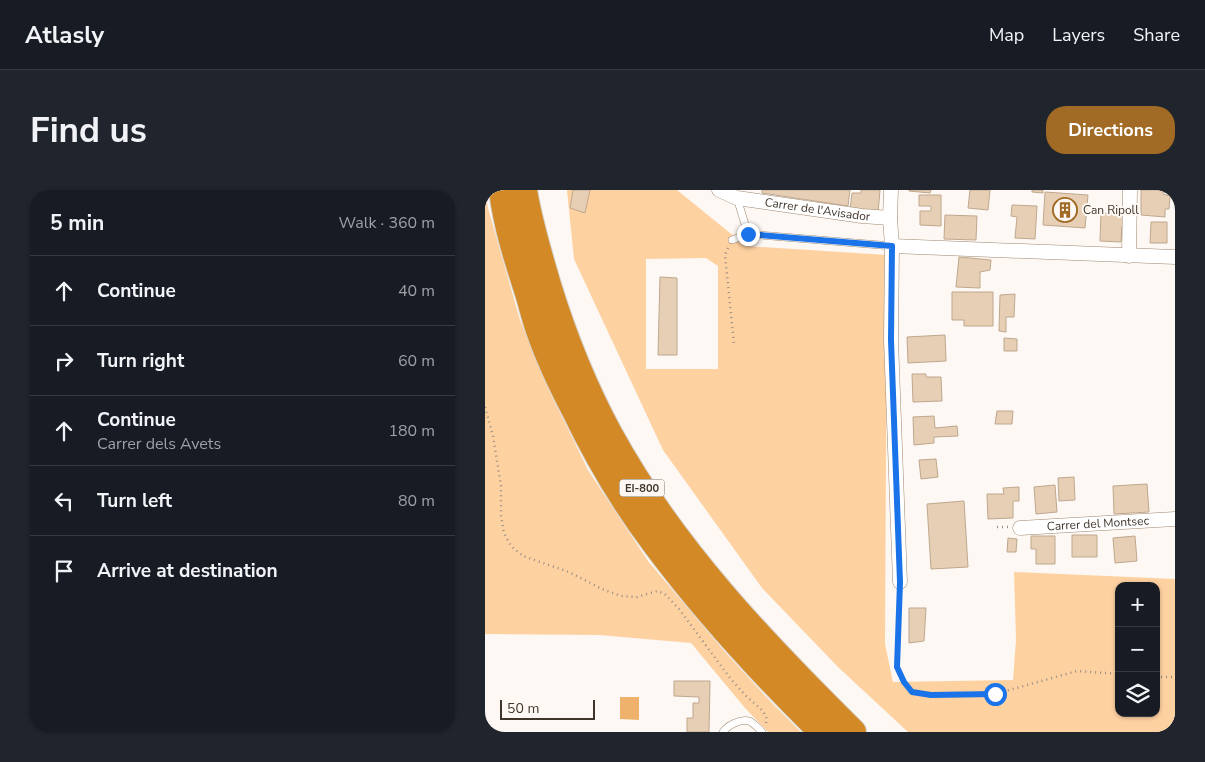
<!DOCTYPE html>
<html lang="en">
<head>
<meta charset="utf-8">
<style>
	:root { --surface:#171b24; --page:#20242c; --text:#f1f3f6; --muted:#9ea1a6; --line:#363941; --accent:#a16a25 }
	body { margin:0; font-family:"Nunito Sans",sans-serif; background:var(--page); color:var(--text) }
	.controls { position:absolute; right:15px; bottom:15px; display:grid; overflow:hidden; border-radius:10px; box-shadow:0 1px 4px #0004 }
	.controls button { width:45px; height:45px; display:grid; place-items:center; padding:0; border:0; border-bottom:1px solid var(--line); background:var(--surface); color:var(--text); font:25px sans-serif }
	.scale { position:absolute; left:15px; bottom:12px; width:95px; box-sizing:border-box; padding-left:5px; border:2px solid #3f352b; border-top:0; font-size:14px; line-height:18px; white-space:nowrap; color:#3f352b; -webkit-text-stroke:4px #fdf8f3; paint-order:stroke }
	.stop { position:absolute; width:15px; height:15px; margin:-11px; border:4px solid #1a73e8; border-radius:50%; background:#fff }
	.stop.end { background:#1a73e8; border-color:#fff; box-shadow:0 1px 5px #0008 }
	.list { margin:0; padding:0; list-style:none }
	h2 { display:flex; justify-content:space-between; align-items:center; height:65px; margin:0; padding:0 20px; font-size:21px }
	h2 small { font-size:16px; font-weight:400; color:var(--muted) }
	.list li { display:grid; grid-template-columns:32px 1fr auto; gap:15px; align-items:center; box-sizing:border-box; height:70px; padding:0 20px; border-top:1px solid var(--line) }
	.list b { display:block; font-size:19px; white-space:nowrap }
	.list p { margin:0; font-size:16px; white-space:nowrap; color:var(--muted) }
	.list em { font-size:16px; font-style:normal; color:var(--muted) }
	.icon { flex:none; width:28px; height:28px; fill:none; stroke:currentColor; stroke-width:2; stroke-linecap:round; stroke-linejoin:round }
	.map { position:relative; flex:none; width:690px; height:542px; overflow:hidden; border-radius:20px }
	header { display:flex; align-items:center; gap:30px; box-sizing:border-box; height:70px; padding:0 25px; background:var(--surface); border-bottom:1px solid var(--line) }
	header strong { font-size:24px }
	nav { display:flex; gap:28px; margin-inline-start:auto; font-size:18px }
	.intro { display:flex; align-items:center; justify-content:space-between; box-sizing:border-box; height:120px; padding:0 30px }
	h1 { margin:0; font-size:35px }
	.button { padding:12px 22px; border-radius:20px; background:var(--accent); color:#fff; font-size:18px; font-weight:700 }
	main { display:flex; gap:30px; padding:0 30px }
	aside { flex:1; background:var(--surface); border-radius:20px; box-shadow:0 1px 4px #0004 }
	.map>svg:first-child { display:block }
	.green { fill:#fed1a1; fill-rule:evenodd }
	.water { fill:#efb26d }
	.building { fill:#e7cfb5; stroke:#bfa78e }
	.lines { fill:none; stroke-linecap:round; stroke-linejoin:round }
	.lane-casing { stroke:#9f8870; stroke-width:8 }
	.street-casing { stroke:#9f8870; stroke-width:15 }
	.highway-casing { stroke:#d5d3d0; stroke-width:28 }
	.path { stroke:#968e86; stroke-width:2.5; stroke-dasharray:1 4; stroke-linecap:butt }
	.lane { stroke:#fff; stroke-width:7 }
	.street { stroke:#fff; stroke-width:14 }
	.highway { stroke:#d38925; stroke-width:26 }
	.route { stroke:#1a73e8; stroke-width:6 }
	.labels { text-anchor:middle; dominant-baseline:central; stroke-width:4; stroke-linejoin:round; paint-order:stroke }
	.shield { fill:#fdf8f3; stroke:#787067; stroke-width:1 }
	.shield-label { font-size:11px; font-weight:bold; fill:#3f352b }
	.street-label { font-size:12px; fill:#3f352b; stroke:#fdf8f3 }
	.poi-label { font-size:12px; fill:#3f352b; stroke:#fdf8f3; text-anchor:start }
</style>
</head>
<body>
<header>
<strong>Atlasly</strong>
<nav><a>Map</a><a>Layers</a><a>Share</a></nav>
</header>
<div class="intro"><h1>Find us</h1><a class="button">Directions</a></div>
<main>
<aside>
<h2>5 min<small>Walk · 360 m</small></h2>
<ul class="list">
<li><svg class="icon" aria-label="ahead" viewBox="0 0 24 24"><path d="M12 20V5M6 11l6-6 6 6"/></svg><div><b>Continue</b></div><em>40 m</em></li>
<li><svg class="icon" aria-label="right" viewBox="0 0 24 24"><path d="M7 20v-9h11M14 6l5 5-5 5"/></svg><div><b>Turn right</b></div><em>60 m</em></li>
<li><svg class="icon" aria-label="ahead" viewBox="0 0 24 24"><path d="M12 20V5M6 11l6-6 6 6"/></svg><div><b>Continue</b><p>Carrer dels Avets</p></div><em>180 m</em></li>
<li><svg class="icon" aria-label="left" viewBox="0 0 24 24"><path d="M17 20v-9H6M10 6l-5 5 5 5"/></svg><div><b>Turn left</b></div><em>80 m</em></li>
<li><svg class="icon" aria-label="arrive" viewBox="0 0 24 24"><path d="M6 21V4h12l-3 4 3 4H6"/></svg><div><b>Arrive at destination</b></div></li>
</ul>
</aside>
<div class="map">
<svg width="690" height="542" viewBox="0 0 690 542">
	<rect width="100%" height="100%" fill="#fdf8f3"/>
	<path class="green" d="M0,0L3,18L35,130L65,202L103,280L163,371L241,463L287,513L316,542H283L260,518L206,453L114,445L0,444Z
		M82,0H192L261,56L402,65L400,454L408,492L528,490L531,450L529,382L690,389V542H423L353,477L277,398L178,260L89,69ZM221,68L233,76V179H161V69ZM634,396H671V523H634Z"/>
	<path class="water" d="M135,507H154V530L135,529Z"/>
	<path class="building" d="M88,0H105L100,23L85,18Z
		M277,0H365L363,16L277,3Z
		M376,0H395L393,23L365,21L367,3H376Z
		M424,0H446L445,3L424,1Z
		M485,0H505L503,20L483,18Z
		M547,0H558V3L547,2Z
		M656,0H678V4L685,6L684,19H680V27L656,25Z
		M560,2L603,5L600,38L558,35Z
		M434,5H456V36L435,35V21H446V16H434Z
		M527,15L552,16L550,49L530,48L532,27L526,26Z
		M616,23L642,24L641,36H637L636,52L615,51Z
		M460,25L492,26L491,50L459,49Z
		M666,32H682V53H665Z
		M474,67L506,70L505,80L495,82V98L471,97Z
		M175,87L192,88V165H173Z
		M467,102H508V136H479V130H467Z
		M530,104L529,127H521V142L514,141L515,105Z
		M460,145L461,171L423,173L422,147Z
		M519,148L532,149V161H519Z
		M427,184H441V187H456L457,211L428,212Z
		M512,221H528L527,234H510Z
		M449,226L450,238L472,236L473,246L449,247V253L429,255L428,227Z
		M451,269L453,287L436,289L434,270Z
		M589,287L590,310L574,311L573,288Z
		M662,294L664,322L629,324L628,296Z
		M570,295L572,322L551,324L549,297Z
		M534,297V311H528V328L503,329L502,304H519L518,298Z
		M479,311L483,377L446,379L442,314Z
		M587,345H612V367H587Z
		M546,346H570V374H551V359H546Z
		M650,346L652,371L630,373L628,348Z
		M523,348L532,349L531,362H522Z
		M424,418H441L439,451L424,453Z
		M189,491H225L224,542H202V528H208V513H214V507L189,506Z"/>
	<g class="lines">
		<defs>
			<path id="lane" d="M252,8L263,44
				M247,50L263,44L407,56
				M238,542C243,535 255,529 264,531C269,533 273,538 277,542"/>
			<g id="street">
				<path id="s1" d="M234,0L252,8L377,26L405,28"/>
				<path d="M406,0L405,28L407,56L406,150L415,392"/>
				<path d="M407,56L690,67"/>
				<path d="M644,66L645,0"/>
				<path id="s2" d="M535,338L690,329"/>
			</g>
			<path id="highway" d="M17,0C21,35 32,69 43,103C47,116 50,130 55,143C64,169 76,194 89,219C112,267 139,313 171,355C221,422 278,484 337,542
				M39,0C44,32 54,64 63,95C79,147 99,197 125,245C187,358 277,452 368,542"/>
		</defs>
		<use href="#lane" class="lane-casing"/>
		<use href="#street" class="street-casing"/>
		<use href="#highway" class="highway-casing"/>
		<path class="path" d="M243,58L240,65L249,154
			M0,217L8,246L16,296V326L19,343L26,356L38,366L84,382L117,399L136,406L152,407L172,401L180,404L194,419L245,488L260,505L278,521L282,529L281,533
			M512,337H523
			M415,403L412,477L419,492L427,502L446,505L510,504L592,481L634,484
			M671,487H690"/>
		<use href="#lane" class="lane"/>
		<use href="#street" class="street"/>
		<use href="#highway" class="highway"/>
	</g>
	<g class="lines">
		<path class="route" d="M263,44L407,56L406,150L415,392L412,477L419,492L427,502L446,505L510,504"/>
	</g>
	<defs>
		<symbol id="building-ring" viewBox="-11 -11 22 22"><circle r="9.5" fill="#fdf8f3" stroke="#a16a25" stroke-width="1.5"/><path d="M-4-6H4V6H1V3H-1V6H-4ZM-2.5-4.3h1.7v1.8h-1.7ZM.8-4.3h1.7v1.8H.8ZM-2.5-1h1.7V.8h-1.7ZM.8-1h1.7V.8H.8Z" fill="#a16a25"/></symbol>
	</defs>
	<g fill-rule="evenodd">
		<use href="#building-ring" x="566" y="6" width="28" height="28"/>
	</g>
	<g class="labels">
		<rect class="shield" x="134.5" y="289.5" width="45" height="17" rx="4"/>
		<g class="shield-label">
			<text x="157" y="298">EI-800</text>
		</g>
		<g class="street-label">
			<text stroke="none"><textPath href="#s1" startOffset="101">Carrer de l'Avisador</textPath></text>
			<text stroke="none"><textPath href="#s2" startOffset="78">Carrer del Montsec</textPath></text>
		</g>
		<g class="poi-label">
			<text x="598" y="20">Can Ripoll</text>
		</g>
	</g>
</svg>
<div class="controls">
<button>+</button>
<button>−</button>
<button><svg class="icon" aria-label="layers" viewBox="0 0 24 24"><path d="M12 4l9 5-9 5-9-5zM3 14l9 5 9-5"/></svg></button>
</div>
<div class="scale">50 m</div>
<div class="stop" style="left:510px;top:504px"></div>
<div class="stop end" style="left:263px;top:44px"></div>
</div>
</main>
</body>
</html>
